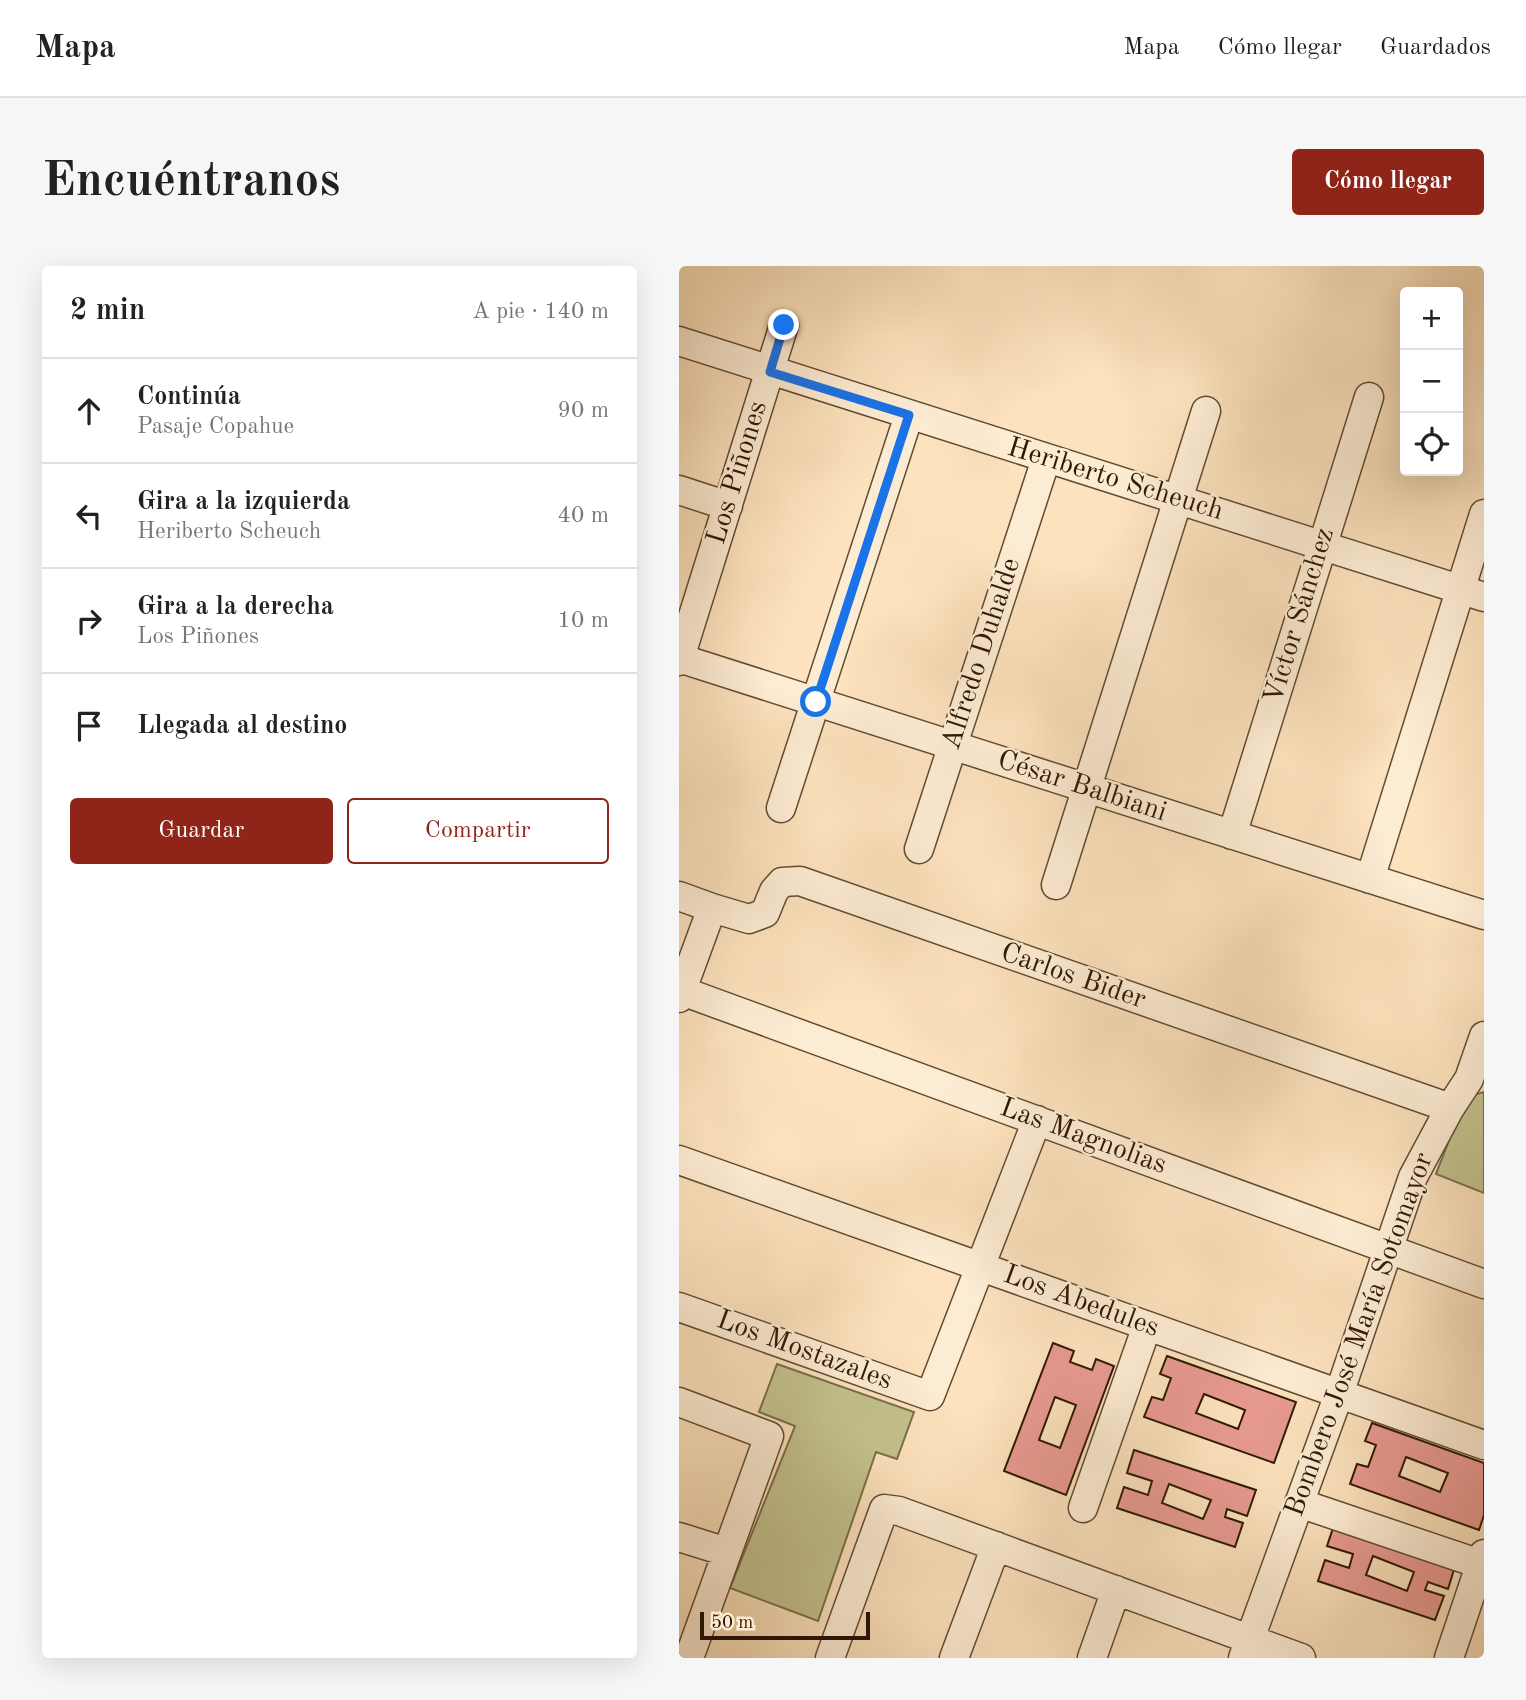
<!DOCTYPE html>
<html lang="es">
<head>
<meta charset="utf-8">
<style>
	:root { --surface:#fff; --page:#f6f6f6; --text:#222; --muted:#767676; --line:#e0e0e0; --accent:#8f2418 }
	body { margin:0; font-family:"Old Standard TT",serif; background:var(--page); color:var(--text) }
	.controls { position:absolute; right:21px; top:21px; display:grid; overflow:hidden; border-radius:7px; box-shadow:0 7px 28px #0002 }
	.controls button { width:63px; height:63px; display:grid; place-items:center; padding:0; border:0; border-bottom:2px solid var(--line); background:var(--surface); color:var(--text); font:35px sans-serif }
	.scale { position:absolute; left:21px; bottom:18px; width:170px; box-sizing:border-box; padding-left:7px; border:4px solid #2f1904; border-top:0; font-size:19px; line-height:24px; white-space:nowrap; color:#2f1904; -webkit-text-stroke:5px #fdecd4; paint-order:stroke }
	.stop { position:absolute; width:21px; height:21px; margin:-16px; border:5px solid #1a73e8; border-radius:50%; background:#fff }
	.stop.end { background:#1a73e8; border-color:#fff; box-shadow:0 2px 7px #0008 }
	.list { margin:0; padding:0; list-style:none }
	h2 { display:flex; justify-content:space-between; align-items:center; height:91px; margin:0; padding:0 28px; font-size:30px }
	h2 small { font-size:23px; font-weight:400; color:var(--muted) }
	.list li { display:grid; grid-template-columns:46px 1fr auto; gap:21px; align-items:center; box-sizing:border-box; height:105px; padding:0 28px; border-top:2px solid var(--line) }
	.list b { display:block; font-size:26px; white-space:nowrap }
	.list p { margin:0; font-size:23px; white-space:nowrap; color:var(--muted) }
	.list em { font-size:23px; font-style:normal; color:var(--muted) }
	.actions { display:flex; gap:14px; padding:21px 28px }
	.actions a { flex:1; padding:16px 0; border:2px solid var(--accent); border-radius:7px; text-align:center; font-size:24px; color:var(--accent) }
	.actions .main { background:var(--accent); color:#fff }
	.icon { flex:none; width:38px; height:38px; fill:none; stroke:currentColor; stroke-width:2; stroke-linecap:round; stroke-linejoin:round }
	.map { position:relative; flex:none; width:805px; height:1392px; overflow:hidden; border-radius:7px }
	header { display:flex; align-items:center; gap:42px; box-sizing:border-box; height:98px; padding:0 35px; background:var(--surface); border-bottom:2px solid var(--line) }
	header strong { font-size:33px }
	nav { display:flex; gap:38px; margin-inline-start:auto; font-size:24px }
	.intro { display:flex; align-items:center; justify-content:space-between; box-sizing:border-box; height:168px; padding:0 42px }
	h1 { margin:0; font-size:49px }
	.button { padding:18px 32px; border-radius:7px; background:var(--accent); color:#fff; font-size:24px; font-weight:700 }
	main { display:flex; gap:42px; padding:0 42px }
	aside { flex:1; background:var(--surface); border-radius:7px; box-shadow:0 7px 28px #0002 }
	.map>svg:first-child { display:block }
	.green { fill:#c3c28e; stroke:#796e49; stroke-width:2 }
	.building { fill:#e89a91; stroke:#2f1904; stroke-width:2; fill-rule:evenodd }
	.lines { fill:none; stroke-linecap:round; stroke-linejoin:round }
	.minor-casing { stroke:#624b32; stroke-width:31 }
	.minor { stroke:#fdecd4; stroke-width:28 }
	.route { stroke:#1a73e8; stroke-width:9 }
	.labels { text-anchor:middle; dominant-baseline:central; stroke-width:5; stroke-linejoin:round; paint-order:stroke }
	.street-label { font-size:28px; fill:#2f1904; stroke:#fdecd4 }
</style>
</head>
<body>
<header>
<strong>Mapa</strong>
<nav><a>Mapa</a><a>Cómo llegar</a><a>Guardados</a></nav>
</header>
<div class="intro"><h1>Encuéntranos</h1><a class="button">Cómo llegar</a></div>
<main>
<aside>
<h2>2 min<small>A pie · 140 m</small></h2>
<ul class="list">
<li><svg class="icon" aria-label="ahead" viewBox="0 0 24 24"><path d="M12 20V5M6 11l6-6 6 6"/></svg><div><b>Continúa</b><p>Pasaje Copahue</p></div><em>90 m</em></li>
<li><svg class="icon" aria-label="left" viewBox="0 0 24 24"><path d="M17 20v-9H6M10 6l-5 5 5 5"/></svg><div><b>Gira a la izquierda</b><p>Heriberto Scheuch</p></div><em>40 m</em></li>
<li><svg class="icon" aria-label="right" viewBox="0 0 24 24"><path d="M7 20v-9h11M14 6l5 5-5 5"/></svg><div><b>Gira a la derecha</b><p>Los Piñones</p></div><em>10 m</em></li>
<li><svg class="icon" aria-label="arrive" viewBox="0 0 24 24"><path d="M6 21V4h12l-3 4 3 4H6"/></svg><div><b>Llegada al destino</b></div></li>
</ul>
<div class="actions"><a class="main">Guardar</a><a>Compartir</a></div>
</aside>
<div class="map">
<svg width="805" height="1392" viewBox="0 0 805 1392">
	<rect width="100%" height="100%" fill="#fce2bd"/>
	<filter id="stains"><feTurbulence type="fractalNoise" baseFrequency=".00286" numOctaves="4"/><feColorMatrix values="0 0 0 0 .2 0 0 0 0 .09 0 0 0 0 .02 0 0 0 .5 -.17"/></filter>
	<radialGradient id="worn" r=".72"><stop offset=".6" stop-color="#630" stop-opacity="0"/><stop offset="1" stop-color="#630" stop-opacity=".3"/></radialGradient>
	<path class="green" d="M805,826V927L757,908L787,831Z
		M98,1098L235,1146L218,1193L197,1186L139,1355L51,1322L116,1160L80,1146Z"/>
	<path class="building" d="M374,1077L395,1085L391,1096L413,1104L417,1093L435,1100L387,1229L325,1205ZM376,1131L397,1139L381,1182L360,1174Z
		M488,1090L617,1136L595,1197L465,1151L473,1131L484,1134L492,1112L481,1108ZM525,1128L566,1144L559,1163L517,1147Z
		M693,1157L805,1197V1249L800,1264L671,1218L678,1198L689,1201L697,1179L686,1175ZM727,1191L769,1207L761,1226L720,1210Z
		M455,1184L577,1224L568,1250L548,1243L546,1251L564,1257L556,1281L438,1242L445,1221L469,1229L473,1215L448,1207ZM490,1218L532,1234L524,1253L483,1237Z
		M656,1256L777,1297L769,1323L749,1316L746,1324L765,1330L756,1354L639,1315L646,1294L670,1302L674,1288L648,1280ZM694,1290L735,1306L728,1325L687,1309Z"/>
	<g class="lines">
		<defs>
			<path id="minor" d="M0,75L805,331
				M0,224L49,240
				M0,392L805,649
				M0,395L105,59
				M102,542L230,149
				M553,569L690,131
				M240,583L367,193
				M691,613L805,248
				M377,619L527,145
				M0,630L33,642L0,732
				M33,642L70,653L86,647L95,625L103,616L121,615L771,842
				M3,725L805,1018
				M0,894L805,1179
				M0,1041L251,1130L358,854
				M0,1136L90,1170L10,1392
				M620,1237L801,1298
				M404,1242L468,1060
				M0,1271L48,1286
				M151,1392L205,1243L220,1245L622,1392
				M275,1392L317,1280
				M413,1392L437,1324
				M564,1392L660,1128L734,911L771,842L790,813L805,770
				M770,1392L805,1288"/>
		</defs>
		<use href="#minor" class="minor-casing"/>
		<use href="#minor" class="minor"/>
	</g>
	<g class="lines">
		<path class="route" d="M105,59L91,106L230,149L137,436"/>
	</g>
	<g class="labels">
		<g class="street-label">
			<text transform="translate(59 207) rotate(-73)">Los Piñones</text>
			<text transform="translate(436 214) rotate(17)">Heriberto Scheuch</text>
			<text transform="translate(621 350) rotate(-73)">Víctor Sánchez</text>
			<text transform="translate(303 388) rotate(-72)">Alfredo Duhalde</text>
			<text transform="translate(403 521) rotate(18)">César Balbiani</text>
			<text transform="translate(394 711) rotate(19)">Carlos Bider</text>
			<text transform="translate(404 871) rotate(20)">Las Magnolias</text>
			<text transform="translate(402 1036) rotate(20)">Los Abedules</text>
			<text transform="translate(681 1069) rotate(-70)">Bombero José María Sotomayor</text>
			<text transform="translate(125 1085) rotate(20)">Los Mostazales</text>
		</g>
	</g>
	<rect width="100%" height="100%" filter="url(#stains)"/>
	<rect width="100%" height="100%" fill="url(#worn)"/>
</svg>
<div class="controls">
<button>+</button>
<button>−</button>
<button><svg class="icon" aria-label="locate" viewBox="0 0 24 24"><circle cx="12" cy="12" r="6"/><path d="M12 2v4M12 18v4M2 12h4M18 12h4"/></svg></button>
</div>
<div class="scale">50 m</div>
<div class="stop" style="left:137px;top:436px"></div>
<div class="stop end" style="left:105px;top:59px"></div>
</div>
</main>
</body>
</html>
